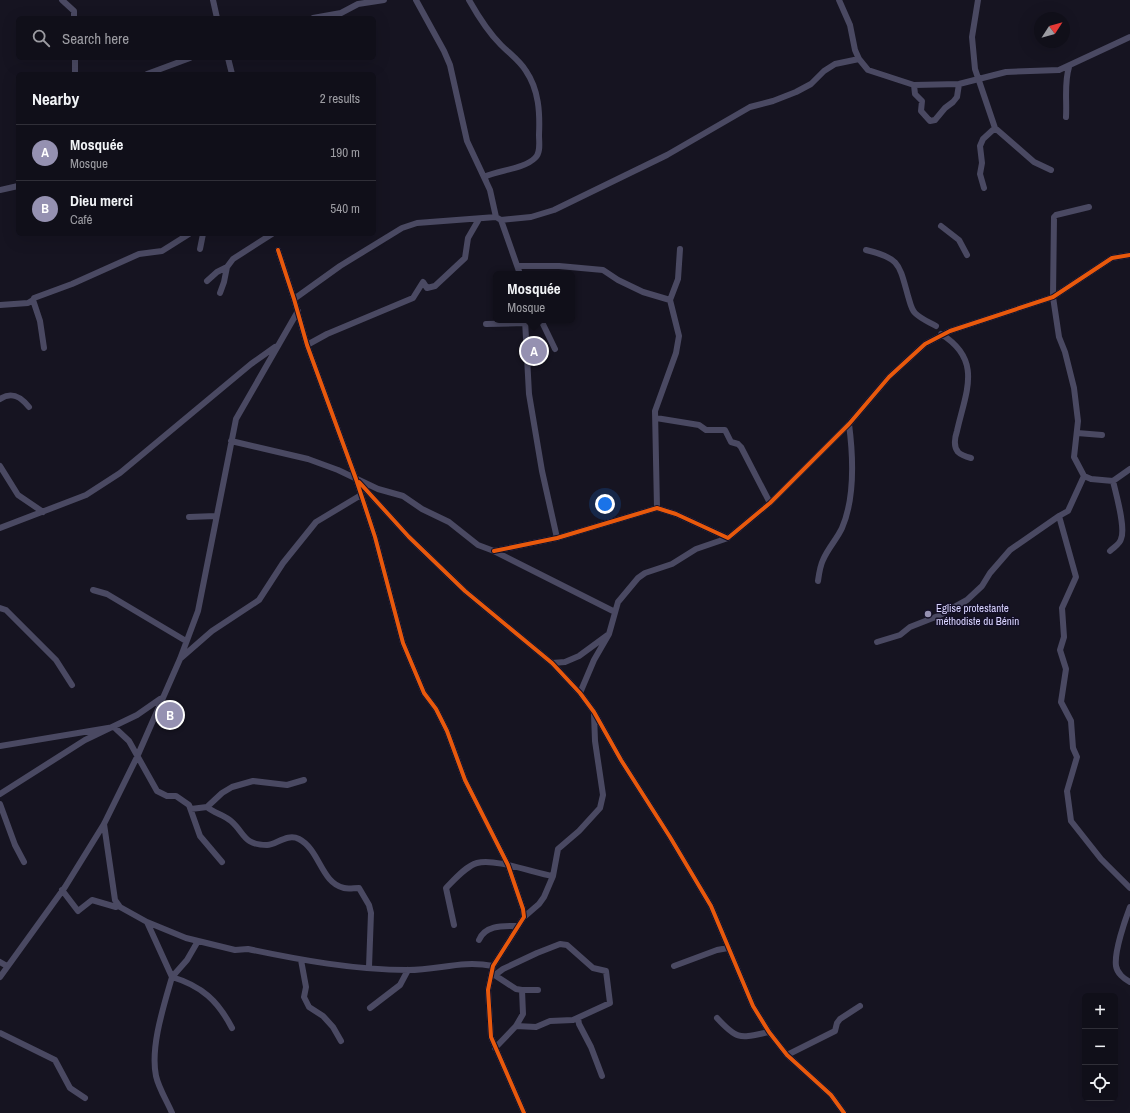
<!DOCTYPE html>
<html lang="en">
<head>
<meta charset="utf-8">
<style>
	:root { --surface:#100f19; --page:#191822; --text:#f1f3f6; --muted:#9c9ca2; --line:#302f38; --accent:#9591b1 }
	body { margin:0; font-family:"Archivo Narrow",sans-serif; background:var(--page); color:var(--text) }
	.controls { position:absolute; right:12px; bottom:12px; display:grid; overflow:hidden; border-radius:6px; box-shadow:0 4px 16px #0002 }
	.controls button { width:36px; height:36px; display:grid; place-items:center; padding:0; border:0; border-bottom:1px solid var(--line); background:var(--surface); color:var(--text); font:20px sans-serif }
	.compass { position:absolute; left:1034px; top:12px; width:36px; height:36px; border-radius:50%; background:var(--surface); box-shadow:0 4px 16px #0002; rotate:54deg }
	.you { position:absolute; left:605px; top:504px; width:14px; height:14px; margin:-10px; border:3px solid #fff; border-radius:50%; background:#1a73e8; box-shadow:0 0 0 6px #1a73e833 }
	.badge { display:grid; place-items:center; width:26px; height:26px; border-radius:50%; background:var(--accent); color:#fff; font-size:13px; font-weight:700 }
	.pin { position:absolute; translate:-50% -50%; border:2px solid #fff; box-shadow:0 1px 4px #0006 }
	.popup { position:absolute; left:493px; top:271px; width:82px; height:52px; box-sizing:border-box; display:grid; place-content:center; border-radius:6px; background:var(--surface); filter:drop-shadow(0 1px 3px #0005); font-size:13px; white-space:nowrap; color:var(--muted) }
	.popup b { font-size:15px; color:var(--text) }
	.popup::after { content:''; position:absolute; left:50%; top:100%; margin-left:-8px; border:8px solid transparent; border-top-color:var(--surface) }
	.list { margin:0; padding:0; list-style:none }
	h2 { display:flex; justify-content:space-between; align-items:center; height:52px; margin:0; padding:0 16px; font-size:17px }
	h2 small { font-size:13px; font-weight:400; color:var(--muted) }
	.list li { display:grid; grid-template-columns:26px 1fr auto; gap:12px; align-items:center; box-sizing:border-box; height:56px; padding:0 16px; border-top:1px solid var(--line) }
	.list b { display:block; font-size:15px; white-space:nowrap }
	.list p { margin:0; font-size:13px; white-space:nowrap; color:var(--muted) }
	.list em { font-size:13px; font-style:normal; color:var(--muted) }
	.icon { flex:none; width:22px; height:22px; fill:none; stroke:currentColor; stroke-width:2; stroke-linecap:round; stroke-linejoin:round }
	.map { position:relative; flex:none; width:1130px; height:1113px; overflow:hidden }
	.search { position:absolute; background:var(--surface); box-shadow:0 4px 16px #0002; left:16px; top:16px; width:360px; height:44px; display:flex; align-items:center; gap:10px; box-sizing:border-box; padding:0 14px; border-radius:6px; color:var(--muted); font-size:15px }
	.panel { position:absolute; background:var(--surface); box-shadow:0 4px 16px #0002; left:16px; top:72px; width:360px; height:164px; border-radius:6px }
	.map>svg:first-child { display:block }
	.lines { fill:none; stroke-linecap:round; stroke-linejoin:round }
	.street { stroke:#4a4962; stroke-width:6 }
	.cycleway-casing { stroke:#130f26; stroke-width:6 }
	.cycleway { stroke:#e8590c; stroke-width:4 }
	.poi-dot { fill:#9591b1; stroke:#130f26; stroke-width:1.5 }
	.labels { text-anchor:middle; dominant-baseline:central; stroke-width:3; stroke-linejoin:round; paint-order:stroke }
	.poi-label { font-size:11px; fill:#d9d4ff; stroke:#130f26; text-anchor:start }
</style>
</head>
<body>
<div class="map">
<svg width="1130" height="1113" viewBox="0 0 1130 1113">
	<rect width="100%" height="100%" fill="#161421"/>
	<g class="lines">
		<path class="street" d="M62,0L74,11V18
			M213,0L217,18
			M416,0L444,51L450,65L467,141L490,190L496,217L501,220L520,274
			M469,0C478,16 488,32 501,45C509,53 520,61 526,71C539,90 540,113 539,135C539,142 541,153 535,158C524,169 499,170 484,177L486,181
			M839,0L850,25L855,50L859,59L868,70L914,85L959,84L1006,72L1059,70L1130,37
			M978,0L972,37L975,69L995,128L983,139L980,146L982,163L980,174L984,188
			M313,18L341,13L358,4L384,0
			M75,58V74
			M228,58L232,74
			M147,74L190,58
			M914,85L915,94L922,101L921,111L930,121L935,120L945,108L953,102L957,97L959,84
			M1066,117C1067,100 1064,83 1069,67
			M995,128L1034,162L1051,170
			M0,190L18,186
			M1089,207L1056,215L1054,217L1053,297L1059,337L1065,352L1074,388L1078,421L1074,457L1084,476L1091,479L1113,481L1130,469
			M501,220L531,217L554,210L667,155L750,107L773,101L796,92L811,84L824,71L835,64L859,59
			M941,226L959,240L967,255
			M200,249L203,234
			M278,250L294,299L307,345L356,479L375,537L403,643L424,693L436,709L447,731L465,780L508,865L523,909L524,917L493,966L488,990L491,1037L524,1113
			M866,250C900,258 899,264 908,296C910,302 911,309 915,313C921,319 929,322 936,326
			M519,266H559L603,270L618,280L643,292L670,300L679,336L676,353L655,411L657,508
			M207,281L217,272L227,267L233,259L272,234
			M220,293L224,282L227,267
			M294,299L340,266L402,228L417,223L496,217
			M670,300L678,279L680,249
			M0,305L28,303L33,300
			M525,320L529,394L542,471L557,538
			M541,320L555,349
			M486,324L525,323
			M941,334C983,360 966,391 957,431C955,437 953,446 958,452C961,455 967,457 971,458
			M307,345L327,334L413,298L423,282L427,288L435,286L465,258L468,238L479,219
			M44,348L40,321L33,300L34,298L72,284L139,254L162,251L189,234
			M0,399C12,391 21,397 29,407
			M656,418L699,425L706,430H725L731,442L738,444L741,447L770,503
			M1077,433L1102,435
			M231,441L308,459L338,470L378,489L403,496L422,509L449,522L478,545L494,551L615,612
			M0,466L18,495L43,512
			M1084,476L1068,511L1059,516L1076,577L1062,608L1064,637L1060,650L1066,669L1061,702L1071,721L1073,748L1077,757L1067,791L1071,821L1101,859L1130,888
			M357,480L409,537L465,591L552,663L580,693L594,712L621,760L670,837L711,906L753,1006L769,1032L787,1055L831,1095L844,1113
			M189,517L216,516
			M0,528L86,495L120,473L251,364L275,347
			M494,551L557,538L657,508L676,514L728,538L770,503L849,424L889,377L925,344L950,331L1053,297L1112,258L1130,255
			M1110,551C1114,547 1120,544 1121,539C1126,528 1116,494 1113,481
			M818,581C819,574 820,566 823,560C828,548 837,539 842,528C855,498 853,455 849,424
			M93,590L107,594L186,641
			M0,608L6,610L56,660L72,685
			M877,642L900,635L910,627L938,616L967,600L982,586L990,573L1010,550L1059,516
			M181,658L212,631L259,600L283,563L316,522L361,495
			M552,663L565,662L579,656L609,634L618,602L638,578L645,573L672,564L696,549L728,538
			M580,693L594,660L609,634
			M0,746L114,727L129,741L157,791L167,796H176L189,805L200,836L222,862
			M0,794L85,740L137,715L160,699
			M0,804L15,845L24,862
			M207,807L222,793L232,787L253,781L287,785L304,780
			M191,809L207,807C214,813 224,815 231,821C245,833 243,845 267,845C276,845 287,833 299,839C320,850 321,883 344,888C348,889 354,888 359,888L369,905L371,913L369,967
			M104,824L115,900L120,907L147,922L172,977C164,1005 150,1047 156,1076C159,1089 167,1101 172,1113
			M62,890L78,911L92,900L116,907
			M1130,907C1125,920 1114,952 1116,966C1117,973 1124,979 1130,982
			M524,917L539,904L544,897L553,876L558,849L579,831L600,808L603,795L595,741L594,714
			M147,922L186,938L235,950L248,949C300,960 355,970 408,970C439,970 461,960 493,966
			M454,925L446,888C454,880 466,866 477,863C495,858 534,873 553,876
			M479,940C485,925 503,926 517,926
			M301,960L306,987L304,997L309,1007L323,1016L333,1027L341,1041
			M0,962L7,966
			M674,966L717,950L728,948
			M493,974L516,989L522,990L523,1014L516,1026L495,1048
			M495,975L503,969L537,953L560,944L567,945L593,968L606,971L610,1003L573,1020L550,1021L536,1027L516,1026
			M0,977L65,887L104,824L137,757L180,659L198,611L236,419L298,311
			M172,977C202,986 218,1001 232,1028
			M172,977L187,960L198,941
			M522,990H538
			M370,1008L400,985L408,970
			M578,1018L579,1024L591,1047L602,1076
			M717,1018C738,1041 740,1038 769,1032
			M0,1033L55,1060L70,1088L85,1098
			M787,1055L835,1031L837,1023L840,1019L860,1006"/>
		<defs>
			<path id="cycleway" d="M278,250L294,299L307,345L356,479L375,537L403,643L424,693L436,709L447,731L465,780L508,865L523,909L524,917L493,966L488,990L491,1037L524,1113
				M359,482L409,537L465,591L552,663L580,693L594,712L621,760L670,837L711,906L753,1006L769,1032L787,1055L831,1095L844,1113
				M494,551L557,538L657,508L676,514L728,538L770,503L849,424L889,377L925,344L950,331L1053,297L1112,258L1130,255"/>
		</defs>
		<use href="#cycleway" class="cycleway-casing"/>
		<use href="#cycleway" class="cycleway"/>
	</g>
	<circle class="poi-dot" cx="928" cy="614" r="4"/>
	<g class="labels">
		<g class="poi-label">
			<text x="936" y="608">Eglise protestante<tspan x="936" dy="13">méthodiste du Bénin</tspan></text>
		</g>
	</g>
</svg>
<div class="controls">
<button>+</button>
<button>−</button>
<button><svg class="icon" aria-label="locate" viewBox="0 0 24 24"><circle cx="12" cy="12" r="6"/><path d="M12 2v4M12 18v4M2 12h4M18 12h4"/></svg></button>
</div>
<svg class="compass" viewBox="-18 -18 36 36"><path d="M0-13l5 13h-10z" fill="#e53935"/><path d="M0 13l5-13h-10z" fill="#9c9ca2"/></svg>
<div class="you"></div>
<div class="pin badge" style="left:534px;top:351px">A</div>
<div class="popup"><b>Mosquée</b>Mosque</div>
<div class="pin badge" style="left:170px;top:715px">B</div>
<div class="search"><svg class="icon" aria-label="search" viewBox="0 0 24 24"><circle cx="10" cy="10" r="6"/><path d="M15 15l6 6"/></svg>Search here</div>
<section class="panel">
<h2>Nearby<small>2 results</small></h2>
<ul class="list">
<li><span class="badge">A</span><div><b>Mosquée</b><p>Mosque</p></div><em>190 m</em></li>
<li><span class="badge">B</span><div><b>Dieu merci</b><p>Café</p></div><em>540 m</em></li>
</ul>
</section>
</div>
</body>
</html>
